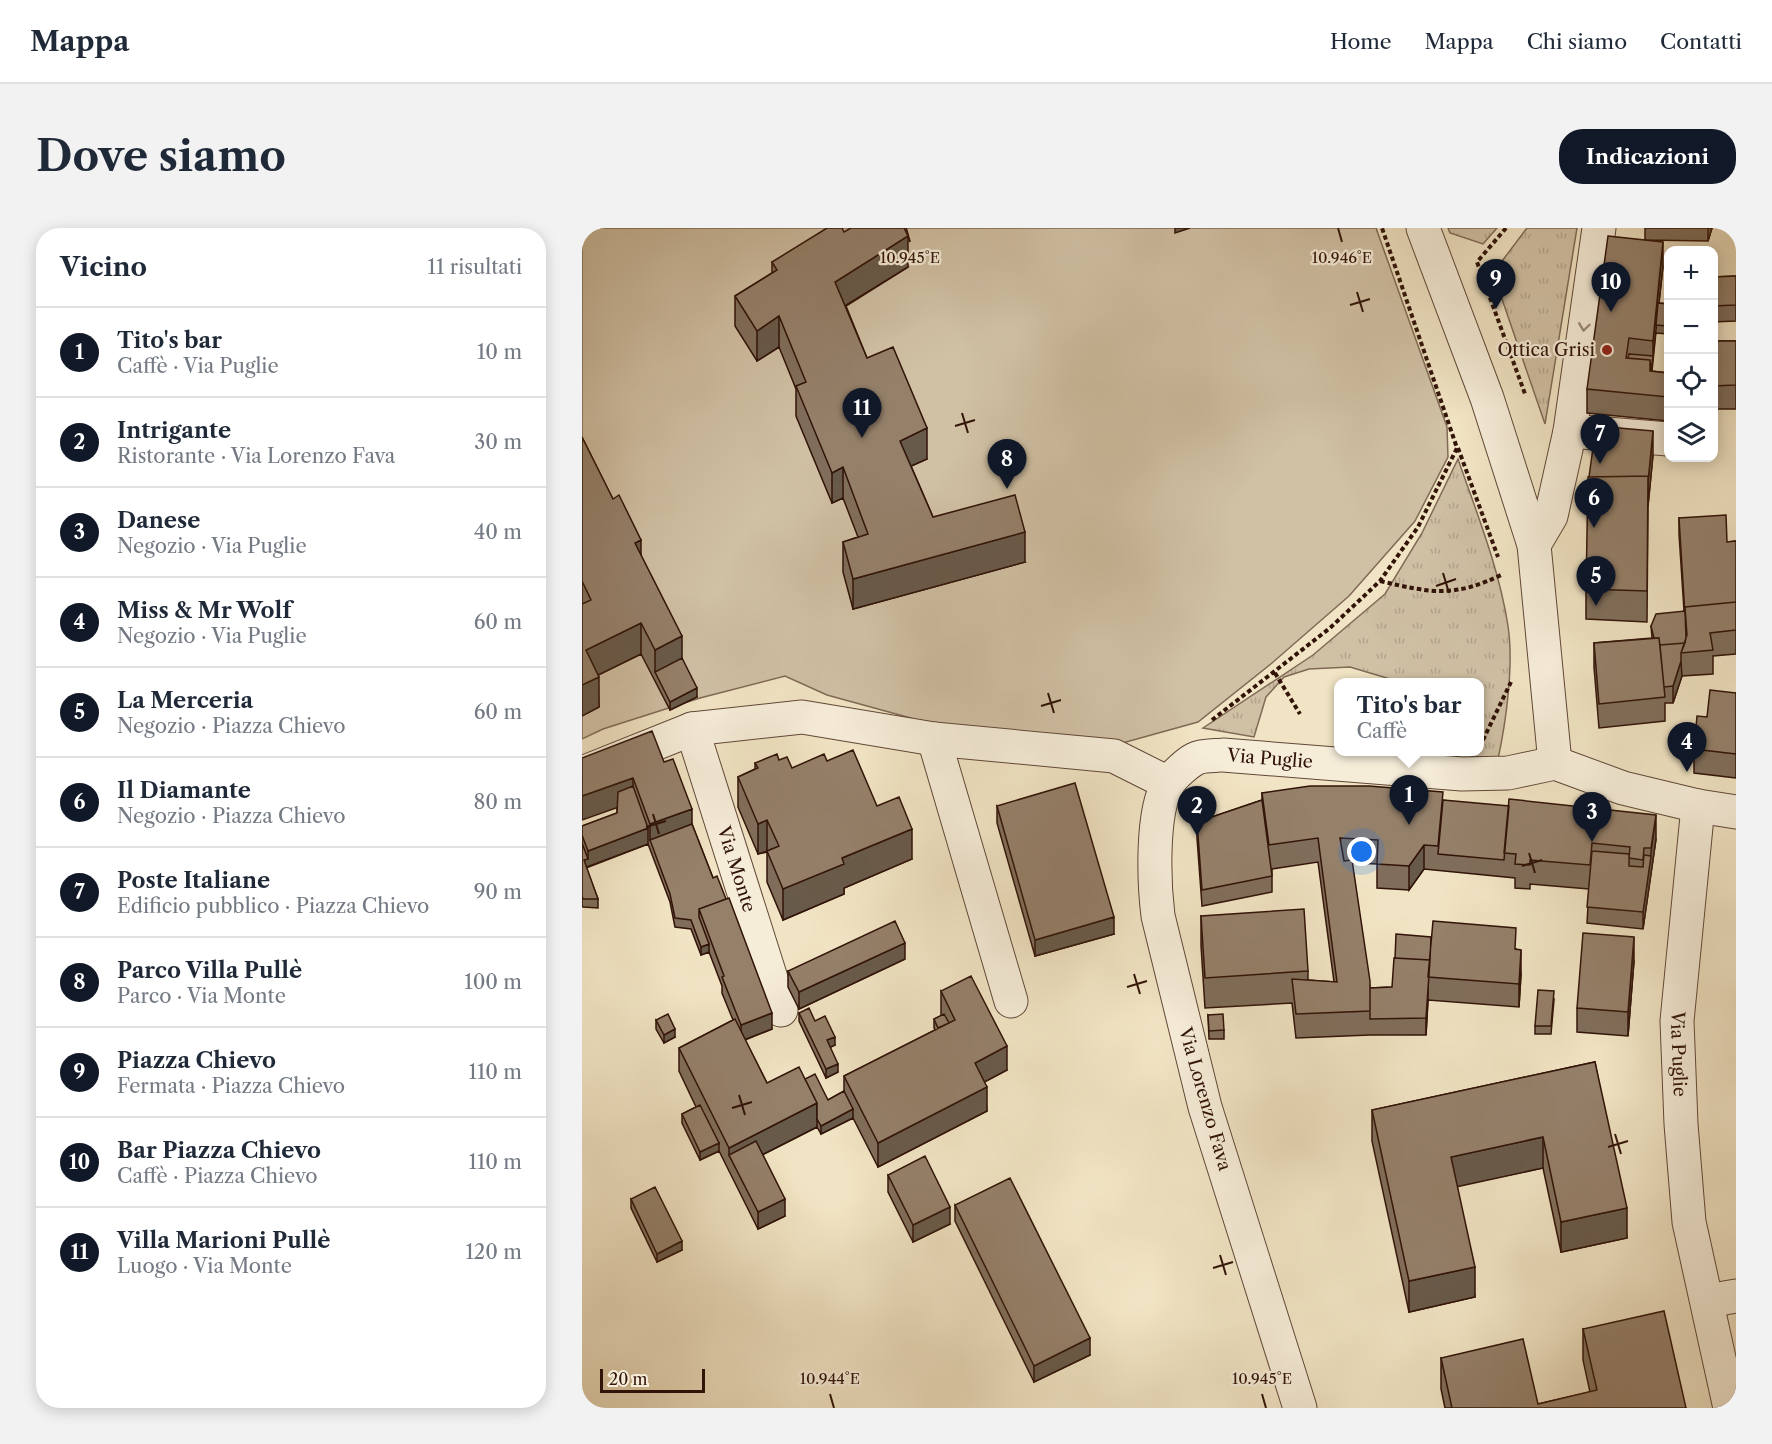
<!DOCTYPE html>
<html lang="it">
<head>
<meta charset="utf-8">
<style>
	:root { --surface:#fff; --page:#f2f2f3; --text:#1f2937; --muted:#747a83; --line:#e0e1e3; --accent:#111827 }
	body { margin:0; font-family:"Libre Caslon Text",serif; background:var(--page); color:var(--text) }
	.controls { position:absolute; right:18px; top:18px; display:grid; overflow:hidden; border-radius:12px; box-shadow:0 3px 15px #0003 }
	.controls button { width:54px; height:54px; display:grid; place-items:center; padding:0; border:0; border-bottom:2px solid var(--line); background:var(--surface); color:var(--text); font:30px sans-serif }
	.scale { position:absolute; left:18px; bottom:15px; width:105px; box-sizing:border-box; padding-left:6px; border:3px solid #311308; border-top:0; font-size:16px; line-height:21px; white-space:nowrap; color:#311308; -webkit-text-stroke:4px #f6edd9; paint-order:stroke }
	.you { position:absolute; left:780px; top:624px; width:21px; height:21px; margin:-15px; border:4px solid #fff; border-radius:50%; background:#1a73e8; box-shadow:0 0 0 9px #1a73e833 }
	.badge { display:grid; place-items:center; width:39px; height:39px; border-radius:50%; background:var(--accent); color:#fff; font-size:20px; font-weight:700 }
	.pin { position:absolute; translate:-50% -50px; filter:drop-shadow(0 2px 3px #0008) }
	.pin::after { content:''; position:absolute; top:32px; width:21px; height:18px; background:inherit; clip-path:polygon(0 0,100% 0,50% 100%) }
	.popup { position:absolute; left:752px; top:450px; width:150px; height:78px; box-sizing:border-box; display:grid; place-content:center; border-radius:12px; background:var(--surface); filter:drop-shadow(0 2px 4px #0005); font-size:20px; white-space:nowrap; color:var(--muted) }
	.popup b { font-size:22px; color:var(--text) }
	.popup::after { content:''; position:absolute; left:50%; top:100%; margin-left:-12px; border:12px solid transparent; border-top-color:var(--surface) }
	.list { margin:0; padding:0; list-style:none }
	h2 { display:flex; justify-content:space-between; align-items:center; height:78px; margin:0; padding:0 24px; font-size:26px }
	h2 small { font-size:20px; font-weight:400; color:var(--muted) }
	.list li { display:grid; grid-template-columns:39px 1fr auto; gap:18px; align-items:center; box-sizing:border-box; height:90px; padding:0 24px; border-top:2px solid var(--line) }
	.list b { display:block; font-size:22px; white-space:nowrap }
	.list p { margin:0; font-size:20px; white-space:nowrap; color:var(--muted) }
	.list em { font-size:20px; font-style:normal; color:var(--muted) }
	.icon { flex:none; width:33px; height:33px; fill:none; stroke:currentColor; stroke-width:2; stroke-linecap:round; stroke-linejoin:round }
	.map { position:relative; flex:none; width:1154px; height:1180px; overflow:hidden; border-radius:24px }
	header { display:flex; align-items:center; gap:36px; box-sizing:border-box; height:84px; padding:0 30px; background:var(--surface); border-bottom:2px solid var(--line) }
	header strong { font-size:28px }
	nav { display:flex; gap:33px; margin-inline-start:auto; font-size:21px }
	.intro { display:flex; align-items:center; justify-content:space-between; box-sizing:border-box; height:144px; padding:0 36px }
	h1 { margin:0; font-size:42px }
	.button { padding:15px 27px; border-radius:24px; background:var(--accent); color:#fff; font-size:21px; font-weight:700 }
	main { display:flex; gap:36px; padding:0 36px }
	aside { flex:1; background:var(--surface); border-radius:24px; box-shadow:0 3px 15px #0003 }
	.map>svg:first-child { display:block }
	.grass { fill:url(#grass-tufts); stroke:#806a56; stroke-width:1.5 }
	.park { fill:#d0c0a4; stroke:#806a56; stroke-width:1.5 }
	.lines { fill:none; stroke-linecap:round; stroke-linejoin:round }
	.minor-casing { stroke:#614737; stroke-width:35 }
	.path { stroke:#311308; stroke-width:4; stroke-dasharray:4.5 3; stroke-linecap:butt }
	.minor { stroke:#f6edd9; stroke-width:33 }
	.wall { fill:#806e5b; stroke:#311308; stroke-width:1.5 }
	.shaded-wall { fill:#685a4a; stroke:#311308; stroke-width:1.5 }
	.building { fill:#95806a; stroke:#311308; stroke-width:1.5 }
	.oneway { stroke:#9d8b7b }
	.ticks { fill:none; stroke:#311308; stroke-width:2 }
	.poi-dot { fill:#8f2418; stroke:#f6edd9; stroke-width:2 }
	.labels { text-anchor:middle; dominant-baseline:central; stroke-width:4.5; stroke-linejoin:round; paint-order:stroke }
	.poi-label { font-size:18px; fill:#311308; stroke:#f6edd9; text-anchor:end }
	.street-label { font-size:18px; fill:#311308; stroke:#f6edd9 }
	.ticks-label { font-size:15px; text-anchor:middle; fill:#311308; stroke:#f6edd9; stroke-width:4.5; stroke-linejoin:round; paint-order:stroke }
</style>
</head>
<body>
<header>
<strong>Mappa</strong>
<nav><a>Home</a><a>Mappa</a><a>Chi siamo</a><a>Contatti</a></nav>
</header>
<div class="intro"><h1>Dove siamo</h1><a class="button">Indicazioni</a></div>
<main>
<aside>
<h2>Vicino<small>11 risultati</small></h2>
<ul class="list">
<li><span class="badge">1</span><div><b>Tito's bar</b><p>Caffè · Via Puglie</p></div><em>10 m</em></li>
<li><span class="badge">2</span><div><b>Intrigante</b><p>Ristorante · Via Lorenzo Fava</p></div><em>30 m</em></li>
<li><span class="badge">3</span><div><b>Danese</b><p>Negozio · Via Puglie</p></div><em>40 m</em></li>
<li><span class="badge">4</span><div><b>Miss &amp; Mr Wolf</b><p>Negozio · Via Puglie</p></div><em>60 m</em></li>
<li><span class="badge">5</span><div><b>La Merceria</b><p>Negozio · Piazza Chievo</p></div><em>60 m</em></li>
<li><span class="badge">6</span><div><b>Il Diamante</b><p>Negozio · Piazza Chievo</p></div><em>80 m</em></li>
<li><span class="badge">7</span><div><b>Poste Italiane</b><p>Edificio pubblico · Piazza Chievo</p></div><em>90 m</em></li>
<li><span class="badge">8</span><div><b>Parco Villa Pullè</b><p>Parco · Via Monte</p></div><em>100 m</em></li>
<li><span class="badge">9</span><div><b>Piazza Chievo</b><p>Fermata · Piazza Chievo</p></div><em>110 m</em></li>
<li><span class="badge">10</span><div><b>Bar Piazza Chievo</b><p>Caffè · Piazza Chievo</p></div><em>110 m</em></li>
<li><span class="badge">11</span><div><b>Villa Marioni Pullè</b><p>Luogo · Via Monte</p></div><em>120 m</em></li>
</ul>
</aside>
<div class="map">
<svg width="1154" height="1180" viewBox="0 0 1154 1180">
	<defs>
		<pattern id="grass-tufts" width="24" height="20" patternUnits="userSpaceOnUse" patternTransform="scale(1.5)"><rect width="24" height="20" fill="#d0c0a4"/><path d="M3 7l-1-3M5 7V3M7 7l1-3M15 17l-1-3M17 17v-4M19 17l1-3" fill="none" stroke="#b3a48c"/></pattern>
	</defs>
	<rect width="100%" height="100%" fill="#f1e4c4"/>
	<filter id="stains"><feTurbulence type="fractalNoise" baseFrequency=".00333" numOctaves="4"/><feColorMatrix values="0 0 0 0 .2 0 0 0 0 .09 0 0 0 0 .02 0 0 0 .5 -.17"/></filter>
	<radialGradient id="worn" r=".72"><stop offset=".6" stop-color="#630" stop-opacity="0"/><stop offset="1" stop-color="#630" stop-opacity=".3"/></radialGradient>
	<path class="grass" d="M866,0H915L901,16L868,5Z
		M945,0H995L963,196L911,45Z
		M876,231C895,286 917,340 926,398C932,437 924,494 916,531L889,528L888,524H898V454H818L768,439L727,441L702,449L684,469L672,509L621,500L731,427L803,366L840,305Z"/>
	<path class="park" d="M0,0H794L865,199L866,229L833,293L767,368L690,435L616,494L526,519L470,515L336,492L245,467L203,448L118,470L21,501L0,511Z"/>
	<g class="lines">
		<defs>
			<g id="minor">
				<path d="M841,0L905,170L952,317L973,535"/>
				<path d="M988,203L1086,211"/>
				<path d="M952,317L969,288L988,203L1017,0"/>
				<path id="s1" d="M110,501L199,782"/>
				<path d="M352,511L429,773"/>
				<path d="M0,545L110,501L220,489L352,511L532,528L586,555"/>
				<path id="s2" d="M1116,578L1095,793L1099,896L1107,994L1148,1180"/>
				<path d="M1125,1073L1154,1068"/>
				<path id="s3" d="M718,1180L623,879L576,688C572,656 569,584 586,556C591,548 605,535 613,531C620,527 633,528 641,527L880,546L926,545L973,535L1041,560L1116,578L1154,584"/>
			</g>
		</defs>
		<use href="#minor" class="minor-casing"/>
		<path class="path" d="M924,0L895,34L943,166
			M876,220L916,329
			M798,353C849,365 872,370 921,346
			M693,445L718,486
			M630,492L748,400L798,353L836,299L875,220L800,0
			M901,512L929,454"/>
		<use href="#minor" class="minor"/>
	</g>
	<path class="wall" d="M1063,0H1130L1126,13L1063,12Z
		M262,4L326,39L264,78L285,130L345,231L329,238L351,289L443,334L271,381L261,344V314L276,309L261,270L250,275L214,188V161L197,119L175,133L153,98V68L190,45V34Z
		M1081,38L1077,75L1086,76V106L1074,105V104L1070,143L1086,145V193L1005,185V161Z
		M1154,48V93L1131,94V49Z
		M1131,113H1154V181H1131Z
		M0,209L59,328L115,469L88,482L59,426L16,447L17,479L0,488Z
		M1071,227L1066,278L1065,394L1004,391V361Z
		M1097,290L1145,314L1154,313V426L1131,428V446L1100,448L1091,475H1083V493L1017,500L1012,439V415L1070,410L1069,398L1102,383L1097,306Z
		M1154,465V550L1112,545V521L1125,489Z
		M0,530L82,534L110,596L190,801L163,812L185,855L223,851L246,872L262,863V848L353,802L352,800V791L359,788V763L425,842L402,854L405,883L296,939L271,890L239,906L235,899L180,927L203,988L176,1001L137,923L118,932L100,895V886L114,879L97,843V820L151,792L140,765V758L127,724L119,727L109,701L93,699L88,674L66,616L4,640L16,671V680L1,679L0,677V598L35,585V580Z
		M197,532L210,540L245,533L295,578L330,631L262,660V666L201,692L185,654V624L176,626L156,579V549L173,541V535Z
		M680,565L861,572L1074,611L1061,701L1005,695L1007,661L948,656V661L933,660V650L842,641L827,662L795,660V636L770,635L788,760L810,759L934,721L939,746L937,779L846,772L844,807H788L714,810L710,775L623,780L619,718V688L726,743V752L752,754L736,634L690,641V664L620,678L615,610V594L680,572Z
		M415,578L532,706L453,728L415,595Z
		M323,731L217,781L206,759V743Z
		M1052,733L1046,808L995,804V780Z
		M972,772L969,806H953V798Z
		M217,785L233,793L253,817L248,819L256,844L244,850L217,793Z
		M626,787L642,802V811H627Z
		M74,792L93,809L82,815L74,801Z
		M1013,834L1045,1010L979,1024L961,940L875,958L893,1069L827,1084L790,913V882Z
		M306,947L368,996L331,1014L306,964Z
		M49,971L100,1022L75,1034L49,980Z
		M373,977L508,1127L452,1154L373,993Z
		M1001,1101L1104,1180H863L859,1161V1130L956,1176L1008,1164L1001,1132Z"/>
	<path class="shaded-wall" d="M593,0H608L593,5Z
		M1126,0H1130L1126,13Z
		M326,8V39L253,84V54Z
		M1081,14V38L1068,156L1071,128V113Z
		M197,88V119L175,133V103Z
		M345,200V231L318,243V213Z
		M1071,203V227L1066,278V254Z
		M261,239V270L250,275V245Z
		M443,304V334L271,381V351Z
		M59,312V343L53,315Z
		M59,395V426L4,453V422Z
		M100,408V438L73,444V422Z
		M1099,433L1100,448L1091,475V458Z
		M17,449V479L0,488V457Z
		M115,460V469L88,482V474Z
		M51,550V574L0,592V568Z
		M110,581V605L68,612V596Z
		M1074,587V611L1061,701V684Z
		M185,592V623L176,626V596Z
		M66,600V616L2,640V632L6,631V623Z
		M330,601V631L262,660V666L201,692V661L260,630Z
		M842,617V641L827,662V638Z
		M532,689V706L453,728V712Z
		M1052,709V733L1046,808V784Z
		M323,715V731L217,781V764Z
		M127,716V724L119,727V719Z
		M939,722V746L937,779V756Z
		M846,756V772L844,807V790Z
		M190,785V801L159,813V797Z
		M93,801V809L82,815V807Z
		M253,809V817L245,821V812Z
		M425,818V842L393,859V835Z
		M256,836V844L244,850V841Z
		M405,859V883L296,939V915Z
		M235,875V899L154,940L147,927V920Z
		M271,881V890L239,906V898Z
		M961,909V940L869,960V929Z
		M137,915V923L118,932V924Z
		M203,971V988L176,1001V984Z
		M368,979V996L331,1014V997Z
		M1045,980V1010L979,1024V994Z
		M100,1013V1022L75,1034V1026Z
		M893,1039V1069L827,1084V1053Z
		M508,1110V1127L452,1154V1138Z"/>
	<path class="building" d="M245,0H260L262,4L269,0H322L326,8L253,54L285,130L311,119L345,200L318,213L351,289L433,267L443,304L271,351L261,314L286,306L261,239L250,245L214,158L224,154L197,88L175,103L153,68L195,42L190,34Z
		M1026,8L1081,14L1071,113L1047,110L1044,130L1068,132V143L1086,145V169L1005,161Z
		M1154,48V77L1131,78V49Z
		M1076,75L1086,76V98L1074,97Z
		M1131,113H1154V157L1131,158Z
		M1047,126L1071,128L1069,143L1068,132L1046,130Z
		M1014,198L1071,203L1066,254V248L1007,249Z
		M0,209L31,271L37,267L59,312L53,315L100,408L73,422L59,395L4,422L17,449L0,457V376L9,372L0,353Z
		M1066,248L1065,363L1004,361L1006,249Z
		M1144,287L1145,314L1154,313V374L1103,379V387L1097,290Z
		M1154,374V402L1128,405L1131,422L1099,425L1105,407L1103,379Z
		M1103,383L1104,410L1103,415L1078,417L1077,410H1072L1069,398L1074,386Z
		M1077,410L1083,469L1017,476L1012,415Z
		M1103,415L1099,425V433L1091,458L1082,459L1078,417Z
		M100,430L115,460L88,474L73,444Z
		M1128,462L1154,465V526L1112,521L1115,488L1125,489Z
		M70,503L82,534L91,531L110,581L68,596L51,550L0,568V530Z
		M271,522L295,578L317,569L330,601L260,630L262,636L201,661L185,623L197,618L185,592L176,596L156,549L176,540L173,535L195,526L197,532L205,529L210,540L242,526L245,533Z
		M493,555L532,689L453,712L415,578Z
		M51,558L66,600L6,623L0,607V598L35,585L36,564Z
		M728,558H787L861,564L856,618L842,617L827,638L795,636L796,612L758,610L762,633L770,632L788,753V783L714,786L710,751L755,754L736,610L687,617L680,565Z
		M927,571L1074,587L1069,620H1062L1061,632L1047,630L1048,619L1010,615L1008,637L948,632V637L933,636L934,626L922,625Z
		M680,572L690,648L620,662L615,594Z
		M861,572L927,578L922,632L856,626Z
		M110,596L131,650L135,648L144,671L117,681V689L127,716L119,719L109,692L93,690L88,666L68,612Z
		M0,615L6,631L2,632L16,671H1L0,668Z
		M1010,623L1047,626V638L1061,639L1062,627L1069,628L1061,684L1005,679Z
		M147,670L190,785L159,797L140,749L142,748L117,681Z
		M722,681L726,743L623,750L619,688Z
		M313,693L323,715L217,764L206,743Z
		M851,693L934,700L933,721L939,722L937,756L846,749Z
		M1001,705L1052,709L1046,784L995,780Z
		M814,706L849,709L848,732L813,730Z
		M812,730L848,732L844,790L788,791V760L810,759Z
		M389,748L425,818L393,835L405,859L296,915L262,848L373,792L359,763Z
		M956,762L972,763L969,798H953Z
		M227,780L233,793L243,788L253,809L245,812L256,836L244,841L217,785Z
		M86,786L93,801L82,807L74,792Z
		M362,786L367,795L356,800L352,791Z
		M641,786L642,802L627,803L626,787Z
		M153,791L185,855L217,839L235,875L147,920L97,820Z
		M1013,834L1045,980L979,994L961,909L869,929L893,1039L827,1053L790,882Z
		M233,846L246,872L262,863L271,881L239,898L235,891V875L223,851Z
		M118,877L137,915L118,924L100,886Z
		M174,913L203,971L176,984L147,927Z
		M343,928L368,979L331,997L306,947Z
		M428,950L508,1110L452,1138L373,977Z
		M73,959L100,1013L75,1026L49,971Z
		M1082,1083L1104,1180H870L859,1130L941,1111L956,1176L1015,1162L1001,1101Z"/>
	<defs><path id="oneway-chevron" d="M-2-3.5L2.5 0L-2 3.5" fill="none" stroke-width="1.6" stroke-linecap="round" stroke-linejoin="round" transform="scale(1.5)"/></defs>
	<use class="oneway" href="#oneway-chevron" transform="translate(1002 99) rotate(98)"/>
	<path class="ticks" d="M324,0L328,14M756,0L760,14M775,64L781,84M768,77L788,71M380,185L386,205M373,198L393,192M861,345L867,365M854,358L874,351M466,465L472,485M459,478L479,472M71,586L77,606M64,599L84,593M947,625L953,645M940,638L960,632M552,746L558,766M545,759L565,753M157,867L163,887M150,880L170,874M1033,906L1039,926M1026,919L1046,913M638,1027L644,1047M631,1040L651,1034M248,1166L252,1180M680,1166L684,1180"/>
	<circle class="poi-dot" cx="1025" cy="122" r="6"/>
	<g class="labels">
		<g class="poi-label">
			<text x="1013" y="122">Ottica Grisi</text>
		</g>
		<g class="street-label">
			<text stroke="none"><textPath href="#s3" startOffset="759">Via Puglie</textPath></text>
			<text stroke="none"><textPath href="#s1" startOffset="147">Via Monte</textPath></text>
			<text stroke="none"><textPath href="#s2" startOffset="249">Via Puglie</textPath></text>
			<text transform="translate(623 871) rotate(74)">Via Lorenzo Fava</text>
		</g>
	</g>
	<g class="ticks-label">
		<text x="328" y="35">10.945°E</text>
		<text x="760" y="35">10.946°E</text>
		<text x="248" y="1156">10.944°E</text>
		<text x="680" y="1156">10.945°E</text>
	</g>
	<rect width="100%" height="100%" filter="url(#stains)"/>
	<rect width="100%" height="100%" fill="url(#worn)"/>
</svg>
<div class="controls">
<button>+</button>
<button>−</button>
<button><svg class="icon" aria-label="locate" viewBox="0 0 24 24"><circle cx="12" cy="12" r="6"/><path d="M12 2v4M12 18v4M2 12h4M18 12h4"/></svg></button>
<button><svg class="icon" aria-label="layers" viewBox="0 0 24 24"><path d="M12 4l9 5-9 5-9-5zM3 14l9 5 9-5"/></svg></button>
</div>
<div class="scale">20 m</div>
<div class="you"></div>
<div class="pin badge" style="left:827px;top:597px">1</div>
<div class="popup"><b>Tito's bar</b>Caffè</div>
<div class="pin badge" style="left:615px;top:608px">2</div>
<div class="pin badge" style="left:1010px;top:614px">3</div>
<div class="pin badge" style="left:1105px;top:544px">4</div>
<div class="pin badge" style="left:1014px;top:378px">5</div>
<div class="pin badge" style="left:1012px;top:300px">6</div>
<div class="pin badge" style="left:1018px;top:236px">7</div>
<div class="pin badge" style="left:425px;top:261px">8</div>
<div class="pin badge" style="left:914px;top:81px">9</div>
<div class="pin badge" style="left:1029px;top:84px">10</div>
<div class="pin badge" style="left:280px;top:210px">11</div>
</div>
</main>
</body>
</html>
